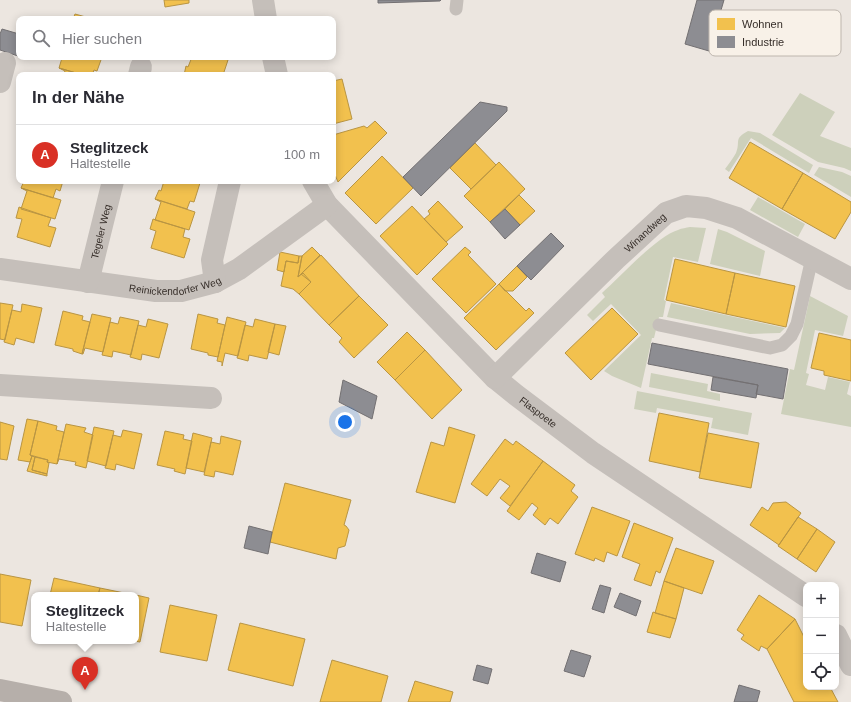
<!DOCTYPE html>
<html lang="de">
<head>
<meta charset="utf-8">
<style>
	:root { --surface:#fff; --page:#f7f7f7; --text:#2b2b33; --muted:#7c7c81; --line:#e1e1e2; --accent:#d93025 }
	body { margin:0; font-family:Helvetica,sans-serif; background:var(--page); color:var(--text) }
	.controls { position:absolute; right:12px; bottom:12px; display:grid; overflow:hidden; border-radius:8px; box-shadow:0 2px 10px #0003 }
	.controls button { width:36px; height:36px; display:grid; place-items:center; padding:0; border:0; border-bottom:1px solid var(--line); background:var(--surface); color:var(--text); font:20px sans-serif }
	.you { position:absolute; left:345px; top:422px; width:14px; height:14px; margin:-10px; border:3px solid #fff; border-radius:50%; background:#1a73e8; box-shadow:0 0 0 6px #1a73e833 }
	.badge { display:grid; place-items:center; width:26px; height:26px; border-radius:50%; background:var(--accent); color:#fff; font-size:13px; font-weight:700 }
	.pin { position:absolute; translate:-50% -33px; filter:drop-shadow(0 1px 2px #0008) }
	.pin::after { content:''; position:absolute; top:21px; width:14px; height:12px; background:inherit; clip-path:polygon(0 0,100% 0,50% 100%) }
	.popup { position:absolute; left:31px; top:592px; width:108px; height:52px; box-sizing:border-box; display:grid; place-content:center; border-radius:8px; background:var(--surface); filter:drop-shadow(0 1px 3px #0005); font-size:13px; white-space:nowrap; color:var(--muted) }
	.popup b { font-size:15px; color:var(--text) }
	.popup::after { content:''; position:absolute; left:50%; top:100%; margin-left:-8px; border:8px solid transparent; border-top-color:var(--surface) }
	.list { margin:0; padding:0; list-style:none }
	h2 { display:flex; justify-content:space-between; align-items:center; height:52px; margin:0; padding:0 16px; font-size:17px }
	h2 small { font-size:13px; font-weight:400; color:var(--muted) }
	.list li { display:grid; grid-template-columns:26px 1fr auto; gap:12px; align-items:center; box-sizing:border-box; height:60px; padding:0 16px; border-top:1px solid var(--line) }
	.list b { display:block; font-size:15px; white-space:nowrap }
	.list p { margin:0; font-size:13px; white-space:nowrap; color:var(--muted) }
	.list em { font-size:13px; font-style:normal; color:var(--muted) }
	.icon { flex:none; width:22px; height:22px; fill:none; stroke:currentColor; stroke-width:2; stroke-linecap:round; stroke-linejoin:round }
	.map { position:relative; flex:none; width:851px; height:702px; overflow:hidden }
	.search { position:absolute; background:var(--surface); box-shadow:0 2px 10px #0003; left:16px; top:16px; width:320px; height:44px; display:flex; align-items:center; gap:10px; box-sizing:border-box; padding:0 14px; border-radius:8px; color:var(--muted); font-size:15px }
	.panel { position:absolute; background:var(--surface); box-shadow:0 2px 10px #0003; left:16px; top:72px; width:320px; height:112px; border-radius:8px }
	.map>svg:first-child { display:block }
	.grass { fill:#cdd0bb }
	.homes { fill:#f2c14e; stroke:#b99543 }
	.industry { fill:#8d8d92; stroke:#737072 }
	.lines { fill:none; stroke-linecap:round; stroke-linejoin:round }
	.service { stroke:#c5bfba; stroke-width:13 }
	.minor { stroke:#c5bfba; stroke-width:22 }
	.secondary { stroke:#b6afaa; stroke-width:22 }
	.labels { text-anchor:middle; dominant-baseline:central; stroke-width:4; stroke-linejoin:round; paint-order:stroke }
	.street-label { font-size:10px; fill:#352d28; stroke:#f8f1e8 }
	.key { fill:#f8f1e8; stroke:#beb6ae; stroke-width:1 }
	.key-label { font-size:11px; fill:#352d28 }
</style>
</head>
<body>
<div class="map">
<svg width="851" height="702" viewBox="0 0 851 702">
	<rect width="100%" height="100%" fill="#ece6e0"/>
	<path class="grass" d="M800,93L835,112L820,136L851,148V171L844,168L818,162L772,135Z
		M748,131L760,133L813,165L809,173L751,138L729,172L725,169C729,164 733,158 736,153C741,141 733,139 748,131Z
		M819,167L842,172L851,176V197L814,175Z
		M758,197L805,224L798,237L750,210Z
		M690,227L706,228L698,262L673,257L664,300L666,301L663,317H659L654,338H652L641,388L612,376L604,371L641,335L611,304L593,321L587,315L605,297L602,293C620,277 657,236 678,230C682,228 686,228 690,227Z
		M718,229L727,232L765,251L760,276L710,264Z
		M810,296L848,316L843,336L815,330L806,373L809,374L806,385L825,390L828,377L850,382L847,394L851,396V427L781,414L790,369L794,370Z
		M671,303L785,328L780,333L750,334L667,317Z
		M651,373L708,384L707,391L720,394V401L649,387Z
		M637,391L752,413L748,435L711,428L713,418L657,408L656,413L634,409Z"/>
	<path class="homes" d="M164,0H189V3L165,7Z
		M75,14L93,19H73Z
		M65,57H102L97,71L94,70L92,75H83L59,68L62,58L64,59Z
		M192,57H218L228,60L223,75H184L186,66L188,67Z
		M59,68L83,75H63L65,71Z
		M342,79L352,119L333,124V81Z
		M375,121L387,133L338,182L333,170V135L364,126L367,128Z
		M750,142L803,173L782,209L729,178Z
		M475,143L496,165L471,189L450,168Z
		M382,156L413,188L376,224L345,193Z
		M499,162L525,189L490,222L464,196Z
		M803,173L851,202V212L835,239L782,209Z
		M24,181H63L60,191L56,189L53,198L21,188Z
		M164,181H193L200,183L194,202L190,201L187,209L155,199L159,190L161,191Z
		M21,188L61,200L55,219L21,209L27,191Z
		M519,195L535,211L520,225L505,209Z
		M155,199L195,212L189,230L155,220L161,202Z
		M438,201L463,227L446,242L424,219L430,214L428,211Z
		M412,206L448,244L417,275L380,236Z
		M19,207L51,218L48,226L56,228L50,247L17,237L22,219L16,218Z
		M153,219L185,229L183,237L190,239L184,258L151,248L156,231L150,229Z
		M312,247L320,255L298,277L302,256Z
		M465,247L471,252L468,255L496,284L466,313L432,279Z
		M280,252L299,256L298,263L286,261L284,272L277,270Z
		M321,255L359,296L329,325L299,294L311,282L301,274Z
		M299,256H302L298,277L303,273L311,282L299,294L293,289L281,286L286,261L298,263Z
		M675,259L735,273L726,314L666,300Z
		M517,266L527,277L513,291H505L499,284Z
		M735,273L795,286L786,327L726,314Z
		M499,284L526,311L529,308L534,313L496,350L464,318Z
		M359,296L388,325L354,358L339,342L342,338L329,325Z
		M0,303L13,305L5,340L0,339Z
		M22,304L42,308L34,343L16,338L14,345L4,342L12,310L21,312Z
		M612,308L638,334L591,380L565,353Z
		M63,311L83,316L82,320L90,322L82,354L73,351V349L55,345Z
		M92,314L111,318L103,352L85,348L83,354H82Z
		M198,314L218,319L217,323L225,325L218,357L208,355V353L191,349Z
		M120,317L139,321L131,355L113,351L112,357L102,355L110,322L118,324Z
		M227,317L246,322L238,356L225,353L222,366V362L217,361Z
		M148,319L168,324L159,358L142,354L141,360L130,357L138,325L146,327Z
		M255,319L275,324L267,359L249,355L248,361L237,358L245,325L253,327Z
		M275,324L286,326L279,355L268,352Z
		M407,332L425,350L395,380L377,362Z
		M819,333L851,340V381L824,375V371L811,368Z
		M425,350L462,390L432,419L395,380Z
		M659,413L709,423L700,472L649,461Z
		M27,419L38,421L30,455L32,456L30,462L18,460Z
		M38,421L57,426L56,430L64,432L57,464L47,462L48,460L30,455Z
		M0,422L14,426L7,460L0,459Z
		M66,424L86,428L84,432L93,435L86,468L75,465L76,462L59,459L57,464Z
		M94,427L114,431L106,466L87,461Z
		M449,427L475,435L455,503L416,492L431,442L444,446Z
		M123,430L142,434L134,469L116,464L115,470L105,468L113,435L121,437Z
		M165,431L184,435L183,439L192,441L185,474L174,471L175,469L157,465Z
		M193,433L212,438L204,472L186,468Z
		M708,433L759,443L751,488L699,478Z
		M221,436L241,441L233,475L215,471L214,477L204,475L211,442L220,444Z
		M505,439L513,445L516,441L543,461L510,506L500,498L510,486L500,479L487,496L471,484Z
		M32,456L35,457L32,470L47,474V476L27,471Z
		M35,457L48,460L47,462L49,463L47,474L32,470Z
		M543,461L575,485L571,491L578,497L558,524L550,518L545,525L533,515L538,508L532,503L519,520L507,511Z
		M285,483L351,500L344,525L346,526L349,530L345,546L338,548L336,559L270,542Z
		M786,502L801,513L779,545L750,525L762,507L768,511L773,503Z
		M592,507L630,521L617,556L607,552L604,562L595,558L594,561L575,554Z
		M798,517L817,529L797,559L778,546Z
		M634,523L673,538L660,573L656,571L651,586L634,580L640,564L622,557Z
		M817,529L835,542L816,572L797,559Z
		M676,548L714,561L702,594L664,581Z
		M0,574L31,580L22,626L0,622Z
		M54,578L100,588L98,595H50Z
		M664,581L684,588L676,619L655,613Z
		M100,588L134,595H98Z
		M136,595L149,598L140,642L134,641H136Z
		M759,595L795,619L767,649L761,646L759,651L741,639L744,635L737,630Z
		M170,605L217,615L207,661L160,652Z
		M653,612L676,619L670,638L647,632Z
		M795,619L806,641V687H830L838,702H794L767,649Z
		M240,623L305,639L293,686L228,670Z
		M332,660L388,676L381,702H320Z
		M415,681L453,692L450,702H408Z"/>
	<path class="industry" d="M378,0H441L440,1L378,3Z
		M697,0H724L709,51L685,44Z
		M2,29L19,34L18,56L0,50V34Z
		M480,102L507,107V111L421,196L403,177Z
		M505,209L520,225L505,239L490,222Z
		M551,233L564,246L531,280L517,266Z
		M652,343L788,369L783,399L756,394L758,385L648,364Z
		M713,377L758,385L756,398L711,390Z
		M343,380L377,396L372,419L339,402Z
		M249,526L272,532L268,554L244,548Z
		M537,553L566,562L560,582L531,573Z
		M600,585L611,588L604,613L592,609Z
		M620,593L641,601L636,616L614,607Z
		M571,650L591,656L584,677L564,671Z
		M477,665L492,669L488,684L473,680Z
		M739,685L760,691L757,702H734Z"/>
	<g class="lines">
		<path class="service" d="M456,9L457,0
			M659,325L770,348L782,345L791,336L797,324L812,258"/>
		<g class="minor">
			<path d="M263,0L266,19"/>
			<path d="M273,57L277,75"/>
			<path d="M139,75L141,67"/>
			<path d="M0,82L5,63"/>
			<path id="s1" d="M313,181L327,205L495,378L516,395L593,453L806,596"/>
			<path id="s2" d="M0,269L156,291H181L215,282L239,269L327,205"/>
			<path id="s3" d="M88,282L113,181"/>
			<path d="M215,282L212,260L230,181"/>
			<path id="s4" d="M495,378L616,259L666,213L686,206L706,208L737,218L851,279"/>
			<path d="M0,385L211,398"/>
			<path d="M836,635L851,665"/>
		</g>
		<path class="secondary" d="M0,690L61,702"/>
	</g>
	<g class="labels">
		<g class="street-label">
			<text stroke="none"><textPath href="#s3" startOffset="52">Tegeler Weg</textPath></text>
			<text stroke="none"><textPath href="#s4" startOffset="209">Winandweg</textPath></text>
			<text stroke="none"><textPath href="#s2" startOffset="177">Reinickendorfer Weg</textPath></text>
			<text stroke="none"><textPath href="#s1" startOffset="324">Flaspoete</textPath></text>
		</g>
	</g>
	<rect x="709" y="10" width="132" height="46" rx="6" class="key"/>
	<rect x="717" y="18" width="18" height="12" fill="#f2c14e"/>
	<rect x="717" y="36" width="18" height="12" fill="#8d8d92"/>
	<g class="key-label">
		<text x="742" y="28">Wohnen</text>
		<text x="742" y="46">Industrie</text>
	</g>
</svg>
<div class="controls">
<button>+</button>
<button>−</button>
<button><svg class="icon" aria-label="locate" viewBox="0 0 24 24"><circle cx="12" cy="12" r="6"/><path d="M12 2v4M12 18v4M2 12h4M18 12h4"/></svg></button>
</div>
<div class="you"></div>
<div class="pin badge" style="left:85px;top:690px">A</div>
<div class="popup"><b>Steglitzeck</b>Haltestelle</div>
<div class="search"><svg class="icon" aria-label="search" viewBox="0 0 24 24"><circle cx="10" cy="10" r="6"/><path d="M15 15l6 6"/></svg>Hier suchen</div>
<section class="panel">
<h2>In der Nähe<small></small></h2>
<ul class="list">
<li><span class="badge">A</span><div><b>Steglitzeck</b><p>Haltestelle</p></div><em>100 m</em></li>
</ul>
</section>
</div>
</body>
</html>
